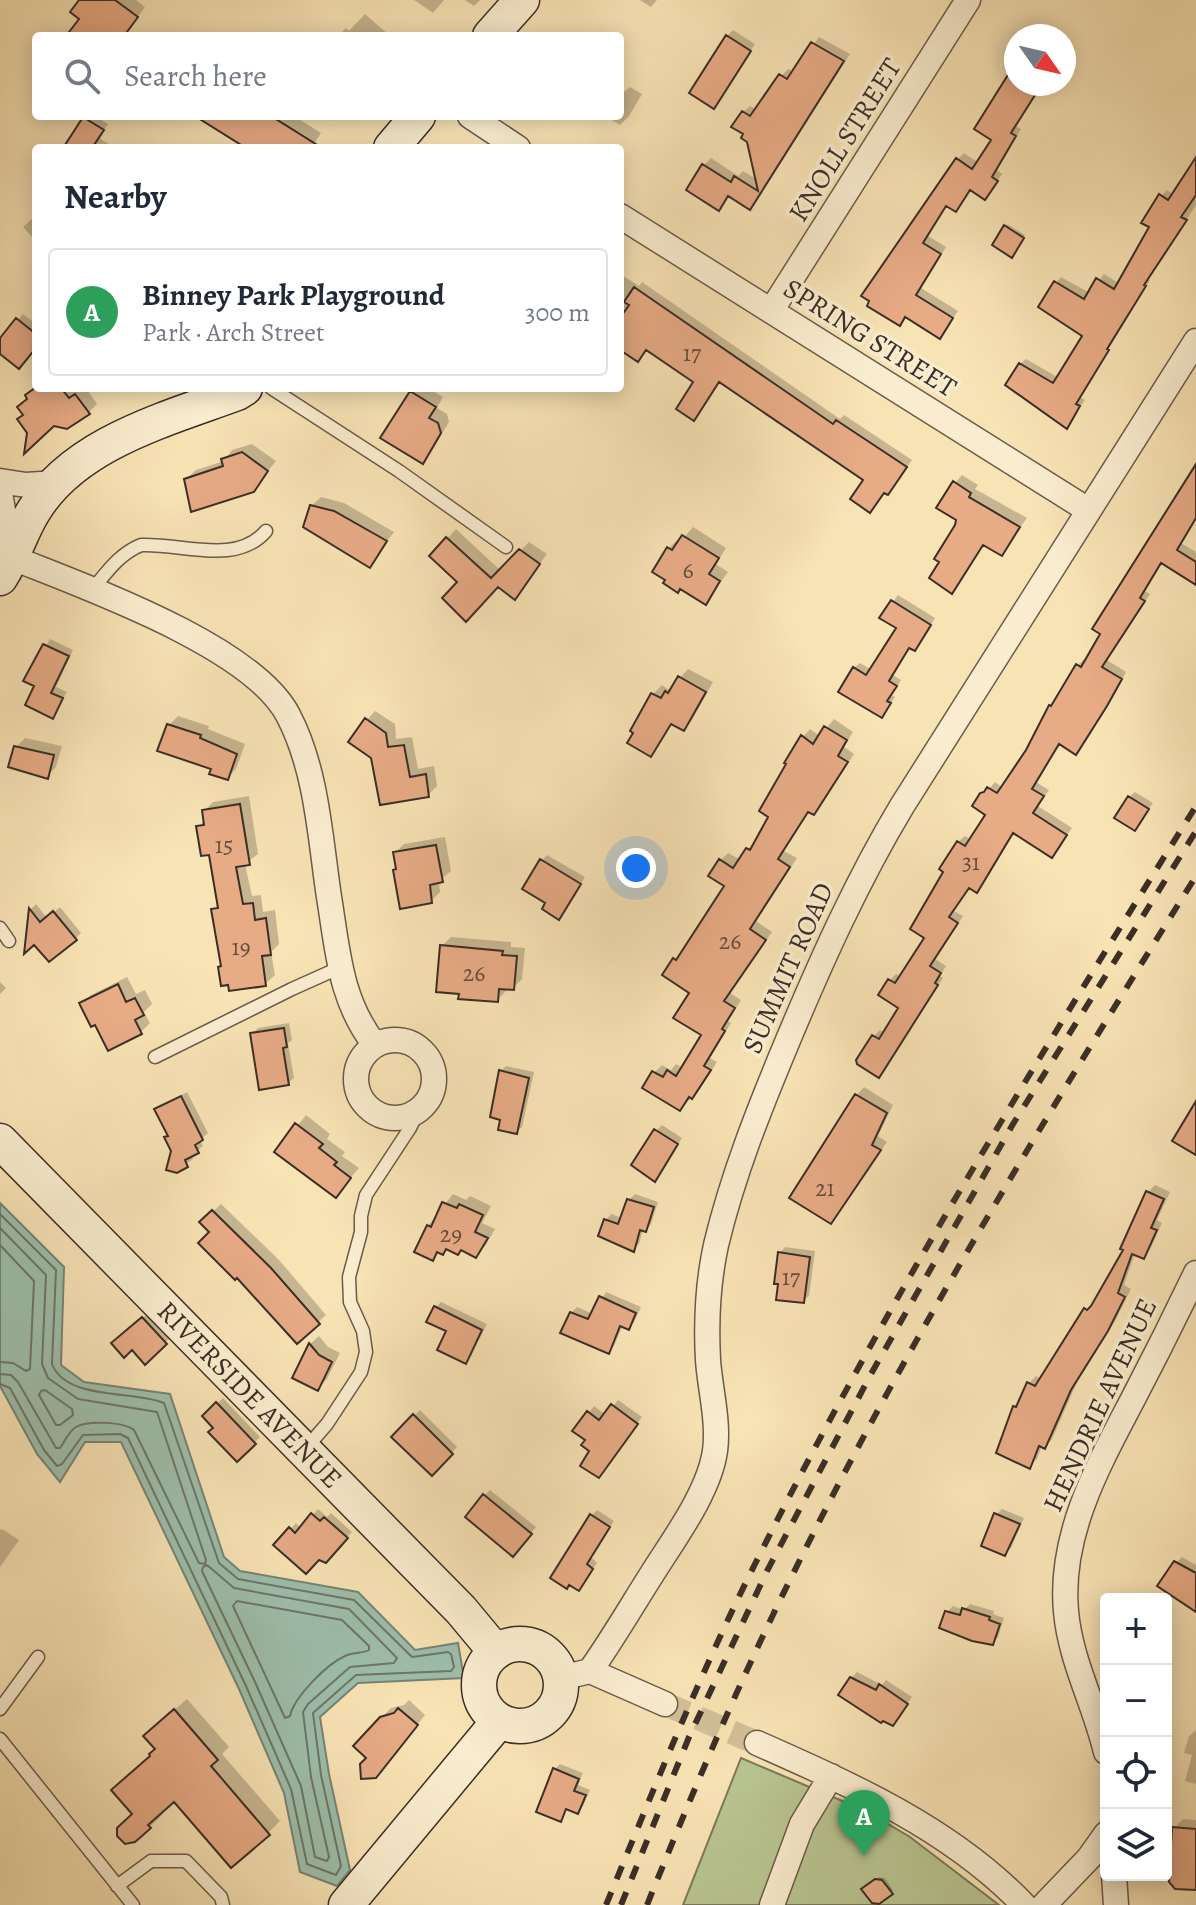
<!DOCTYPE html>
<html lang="en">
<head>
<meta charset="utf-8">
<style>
	:root { --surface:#fff; --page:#f6f6f7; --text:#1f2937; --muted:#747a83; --line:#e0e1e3; --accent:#8f2418 }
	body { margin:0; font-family:Alegreya,serif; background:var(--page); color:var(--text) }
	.controls { position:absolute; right:24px; bottom:24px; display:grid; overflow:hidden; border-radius:8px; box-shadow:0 4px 20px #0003 }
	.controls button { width:72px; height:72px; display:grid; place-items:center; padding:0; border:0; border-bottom:2px solid var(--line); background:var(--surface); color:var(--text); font:40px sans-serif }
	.compass { position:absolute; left:1004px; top:24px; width:72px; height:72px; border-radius:50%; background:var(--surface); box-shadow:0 4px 20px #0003; rotate:124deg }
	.you { position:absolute; left:636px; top:868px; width:28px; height:28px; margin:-20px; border:6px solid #fff; border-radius:50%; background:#1a73e8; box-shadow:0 0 0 12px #1a73e833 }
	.badge { display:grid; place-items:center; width:52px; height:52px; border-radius:50%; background:var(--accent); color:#fff; font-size:26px; font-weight:700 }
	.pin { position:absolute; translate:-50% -66px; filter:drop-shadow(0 2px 4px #0008) }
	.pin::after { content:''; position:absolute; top:42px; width:28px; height:24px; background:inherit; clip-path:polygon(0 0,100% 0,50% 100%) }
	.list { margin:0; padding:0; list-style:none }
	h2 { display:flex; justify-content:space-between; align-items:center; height:104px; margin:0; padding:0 32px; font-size:34px }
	h2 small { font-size:26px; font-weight:400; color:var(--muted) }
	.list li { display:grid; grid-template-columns:52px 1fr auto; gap:24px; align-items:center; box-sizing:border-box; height:128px; margin:0 16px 16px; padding:0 16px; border:2px solid var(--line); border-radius:8px }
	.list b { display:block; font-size:30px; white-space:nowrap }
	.list p { margin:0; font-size:26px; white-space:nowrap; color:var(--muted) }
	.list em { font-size:26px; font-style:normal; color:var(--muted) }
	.icon { flex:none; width:44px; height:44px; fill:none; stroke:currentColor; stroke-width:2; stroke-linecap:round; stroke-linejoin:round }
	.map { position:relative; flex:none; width:1196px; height:1905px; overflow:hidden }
	.search { position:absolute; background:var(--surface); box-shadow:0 4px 20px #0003; left:32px; top:32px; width:592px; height:88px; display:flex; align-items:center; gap:20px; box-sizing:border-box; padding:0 28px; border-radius:8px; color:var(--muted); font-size:30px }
	.panel { position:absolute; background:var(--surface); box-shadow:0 4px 20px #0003; left:32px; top:144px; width:592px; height:248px; border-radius:8px }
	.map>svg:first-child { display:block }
	.green { fill:#b9c591; stroke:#7a7a5c; stroke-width:2 }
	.water { fill:#9dbeab; stroke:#768476; stroke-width:2 }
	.shadow { fill:#0003 }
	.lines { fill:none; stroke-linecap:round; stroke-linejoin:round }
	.shore { stroke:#6c7668; stroke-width:2 }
	.building { fill:#e7ab86; stroke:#3b2e26; stroke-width:2 }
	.street-tunnel { stroke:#d2bf98; stroke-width:24; stroke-dasharray:24 12; stroke-linecap:butt }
	.lane-casing { stroke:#6a5b4a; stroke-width:15 }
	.street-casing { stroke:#6a5b4a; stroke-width:27 }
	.secondary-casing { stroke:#3b2e26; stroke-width:37 }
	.lane { stroke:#faedcf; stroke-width:12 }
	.street { stroke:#faedcf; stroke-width:24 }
	.secondary { stroke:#faedcf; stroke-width:34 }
	.rail { stroke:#3b2e26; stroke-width:6; stroke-dasharray:14 14; stroke-linecap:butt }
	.labels { text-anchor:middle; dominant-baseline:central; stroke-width:7; stroke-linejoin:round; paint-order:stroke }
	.number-label { font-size:24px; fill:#664d3e }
	.street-label { font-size:28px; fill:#3b2e26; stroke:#faedcf }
</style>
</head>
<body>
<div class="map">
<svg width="1196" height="1905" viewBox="0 0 1196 1905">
	<rect width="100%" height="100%" fill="#f8e3b5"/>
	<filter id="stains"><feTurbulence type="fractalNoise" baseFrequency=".0025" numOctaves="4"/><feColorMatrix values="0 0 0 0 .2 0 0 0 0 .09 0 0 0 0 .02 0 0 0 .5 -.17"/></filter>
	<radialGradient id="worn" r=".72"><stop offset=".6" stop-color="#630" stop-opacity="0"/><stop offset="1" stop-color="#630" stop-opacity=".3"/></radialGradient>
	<path class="green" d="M741,1758L866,1811L910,1837L999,1905H683Z"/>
	<path class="water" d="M0,1203L64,1267L61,1365L84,1382L170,1394L224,1557L240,1571L358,1592L415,1650L458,1643L464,1678L358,1683L320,1717L329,1774L350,1870L337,1886L300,1872L284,1793L239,1689L121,1442H85L60,1482L37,1454L0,1386Z"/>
	<path class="shadow" d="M82,0H136L145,7L124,36H70L81,18Z
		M414,0H444L433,13Z
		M465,0H480L474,6Z
		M640,0H657L651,7Z
		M365,14L390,36H338L346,28L349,31Z
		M733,30L755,44L714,106L727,36Z
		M819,37L850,54L757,201L750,208L729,195L718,208L704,165L711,158L738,176L743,171L758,180L743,112L750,106L757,110L781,76L788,69L794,72Z
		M1064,49L1074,55L1064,70Z
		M1016,65V84H1055L1045,96L1037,92L1016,126L1021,129L997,170L1002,174L991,191L985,197L971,188L956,209L948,204L928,236L946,247L921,288L958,311L940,336L907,316L899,323L870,305L957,160L964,153L979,163L994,139Z
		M630,87L642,94L629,116L620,125L605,116H620V88L625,91Z
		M86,116H95L108,124L99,138L115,148H71Z
		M199,116H294L321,133L311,148H248Z
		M1196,167V205L1148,279L1150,280L1080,397L1085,400L1066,426L1020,364L1026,359L1059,378L1085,335L1056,283L1061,277L1090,293L1104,274L1120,284L1152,227L1161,196L1167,190L1174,195Z
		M36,215V241L23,227Z
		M1007,224L1025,235L1014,253L1005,227Z
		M620,274L639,286L642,282L840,419L844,415L912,460L894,486L885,491L870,510L866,479L720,381L694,418L695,382L647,349L638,359L620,348Z
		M23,314L36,324V347L0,351V341Z
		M36,387L77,388L79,391L86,388L97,404L88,413L29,433L25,414L27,395Z
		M416,388H428L443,397L437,408L447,414L449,422L431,452L422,461L411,393Z
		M252,444L276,461L253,490L186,479L196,470L224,461L232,450Z
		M1196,468V519L1181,543L1196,552V578L1163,561L1145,591L1150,594L1107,660L1126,672L1113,697L1082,746L1076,752L1060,742L1036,782L1049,790L1038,806L1072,828L1052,856L1014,831L983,884L976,890L970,886L954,911L963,916L935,959L946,966L940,976L943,978L879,1075L874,1036L880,1030L885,1033L901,1007L890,980L896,974L901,977L926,937L946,871L958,842L965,836L972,840L988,814L989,789L995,782L1003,788L1027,750L1050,706L1078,665L1084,659L1087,661Z
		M962,475L978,485L975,489L1027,518L1001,554L985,544L952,592L958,519L955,483Z
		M321,497L344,503L394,532L369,565L311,506Z
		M693,527L726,548L716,564L728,572L706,602L669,548L678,539L681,541Z
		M456,529L501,571L529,542L547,554L515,597L498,585L431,556Z
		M898,595L935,618L920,643L911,646L893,675L901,680L892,695L895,697L882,715L854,668L860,663L872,670L899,628L882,617Z
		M50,639L73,650L56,687L67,692L52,716L37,685L26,680Z
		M688,669L713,682L692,720L683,729L673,723L651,754L653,694L662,685L669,690Z
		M375,711L395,724L396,739L412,737L418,769L434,766L437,786L428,795L381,803L367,720Z
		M178,716L209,726L208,729L245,744L236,769L227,778L213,768L169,725Z
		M834,719L853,732L844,747L854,754L821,805L814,813L809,810L784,851L797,858L756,921L772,932L730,993L741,1000L728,1021L731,1023L710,1058L717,1062L700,1089L680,1109L654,1073L662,1065L671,1070L676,1064L683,1068L704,1035L692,993L675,960L727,885L721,860L728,853L741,860L771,817L803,737L810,729L820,736Z
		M25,738L62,746L56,767L47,776L16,747Z
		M1135,792L1153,803L1135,828L1129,797Z
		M249,796L258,854L245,864L252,896L261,895L263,912L275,910L279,944L271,952L275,975L265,984L223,965L213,910L219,904L211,853L198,827L206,819L204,811L213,802Z
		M445,837L451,871L439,881L440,892L431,901L398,867L395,853L404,844Z
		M547,855L585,877L559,917L548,903L542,860Z
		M36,904L47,918L60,907L81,933L76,938L35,942L26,949L31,909Z
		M451,937L511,942V947L525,948L522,979L513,988L506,987V991L497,1000L442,946Z
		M127,977L136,994L145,990L152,1004L144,1012L150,1023L141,1032L109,1048L96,1023L82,1004L91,995Z
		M0,982L6,988L0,994Z
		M289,1023L292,1040L288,1043L294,1078L288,1083L252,1034L258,1028Z
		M506,1066L534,1072L522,1127L516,1132L501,1071Z
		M864,1087L893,1105L878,1136L887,1142L831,1222L792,1197L857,1095Z
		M187,1092L208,1133L200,1140L203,1146L191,1155L193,1159L177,1170L169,1135L157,1110Z
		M306,1115L330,1134L327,1139L345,1152L342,1156L359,1168L335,1196L277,1151Z
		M662,1125L682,1138L655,1180L656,1131Z
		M1155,1185L1170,1192L1157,1220L1162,1223L1150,1249L1143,1257L1135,1253L1124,1285L1131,1289L1115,1321L1078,1380L1052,1439L1045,1446L1042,1445L1037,1459L1029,1466L1015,1407L1021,1401L1029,1383L1036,1376L1042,1379L1093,1302L1126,1249L1148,1192Z
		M453,1194L466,1200L470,1196L491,1206L482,1223L495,1229L485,1246L476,1255L462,1249L447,1248L432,1258L428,1226Z
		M635,1194L658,1202L651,1224L646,1230L643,1229L639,1244L633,1249L606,1220L611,1214L622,1218L629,1200Z
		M221,1204L279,1260L326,1315L297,1342L202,1222Z
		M785,1247L815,1251L809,1296L803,1301L781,1282L780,1253Z
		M606,1292L641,1307L634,1322L629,1328L623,1325L614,1346L608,1352L571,1313L577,1307L593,1314Z
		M441,1302L487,1324L471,1356L466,1362L435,1308Z
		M149,1313L171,1337L145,1362L119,1338Z
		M319,1336L328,1347L340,1353L327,1379L318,1388L295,1377L310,1344Z
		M223,1398L260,1437L237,1460L205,1416Z
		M618,1400L642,1417L604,1470L587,1439L575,1431L594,1406L606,1415Z
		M420,1410L457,1447L432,1473L394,1437Z
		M490,1490L536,1527L519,1548L484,1496Z
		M318,1509L327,1517L331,1513L352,1532L325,1561L276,1545L296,1523L301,1528Z
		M1002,1509L1024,1518L1011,1548L1005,1553L996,1515Z
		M597,1510L614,1521L591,1557L597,1563L579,1589L592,1515Z
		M2,1529L19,1540L0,1567V1530Z
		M1182,1557L1196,1565V1609L1176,1563Z
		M970,1604L994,1611L993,1614L1004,1618L998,1637L992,1643L947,1612L953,1606L964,1610Z
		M857,1672L882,1685L886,1680L912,1697L893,1724L851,1678Z
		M187,1699L229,1747L222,1754L280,1821L268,1833L175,1800L160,1812L162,1815L150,1827L134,1814L152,1755L157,1749L158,1724Z
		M409,1700L425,1715L385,1766L369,1757L381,1718L391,1708L404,1705Z
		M1195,1731H1196V1784L1185,1781L1192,1755L1184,1753L1189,1736Z
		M560,1764L583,1773L578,1785L590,1790L583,1806L578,1811L568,1808L560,1820L555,1769Z
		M1183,1819L1196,1820V1888L1174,1828Z
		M879,1877L885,1878L893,1890L878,1902L864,1890Z"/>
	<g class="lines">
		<path class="shore" d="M0,1214L56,1270L52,1364C66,1401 135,1390 164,1403L219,1563L238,1579L354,1600L412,1657L448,1652L451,1654L454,1667L451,1671L356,1675L313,1713L321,1775L341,1866L336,1875L307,1864L291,1789L246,1686L128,1438L120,1434L83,1435L62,1464L57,1466L44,1450L10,1388L0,1384
			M0,1228L46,1275L42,1364L48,1378L78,1399L157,1412L206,1560L205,1564L199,1563L134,1430C124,1422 88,1420 76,1427C69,1431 65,1441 60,1448H56L18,1382L11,1375L0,1374
			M0,1245L34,1281L30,1369L26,1371L13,1363L0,1362
			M41,1391L45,1390L72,1409L73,1415L60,1425H56L39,1395Z
			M207,1565L234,1588L349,1609L397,1658L394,1663L350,1667L308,1704L303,1712L311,1777L329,1857L327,1861L315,1857L301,1786L255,1682L202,1571L203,1567Z
			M237,1601L342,1620L369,1646V1650C362,1654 353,1652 345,1656C327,1664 294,1697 290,1716L285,1718L233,1606Z"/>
	</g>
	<path class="building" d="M79,0H115L138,17L124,36H66L79,19L70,12Z
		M726,35L751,51L714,109L689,93Z
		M811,42L844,61L750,210L728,196L719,211L686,190L702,164L731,182L734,176L758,191L747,142L741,138L743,134L731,127L742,111L750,116L779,74L787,79Z
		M1016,62V84H1042L1011,133L1016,136L992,177L998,181L985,200L970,190L956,212L946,206L923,243L941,254L916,295L953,318L940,339L905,317L900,326L867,306L869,301L861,296L956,158L972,169L991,140L974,129Z
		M195,116H271L322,148H246Z
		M83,117L104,130L92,148H63Z
		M1196,157V195L1181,217L1187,220L1144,285L1146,286L1107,349L1109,350L1076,404L1080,406L1067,429L1005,385L1019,363L1053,383L1082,336L1038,307L1054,281L1084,299L1096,278L1114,289L1149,227L1141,223L1159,194L1168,200Z
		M1004,225L1024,238L1012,258L992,245Z
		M634,287L833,424L836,420L907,467L888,495L884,493L870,513L850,499L863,480L719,382L694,421L676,409L693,382L646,350L638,362L620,350V318L629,305L624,302Z
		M16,318L36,334V348L19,369L0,354V338Z
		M35,388H61L69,398L75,394L90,414L67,429L54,426L24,454L27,433L17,419L23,415L17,407L27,399L25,395Z
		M410,391L436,407L429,418L438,423L441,433L423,464L380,438Z
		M242,452L268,471L254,492L191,512L184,479L223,466L221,459Z
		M1196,464V518L1177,550L1196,562V585L1161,563L1140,598L1145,601L1102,667L1122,679L1107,706L1076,755L1059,744L1032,789L1044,796L1033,813L1067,835L1052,858L1013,833L977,893L969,888L949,917L958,923L930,966L941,973L935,983L938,985L879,1078L857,1064L856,1060L872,1035L879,1039L898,1008L878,995L888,979L895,983L924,938L910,929L943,872L939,869L957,841L965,846L985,815L972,806L980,793L984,792L987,787L997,793L1026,750L1049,705L1051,706L1076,664L1081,667L1100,634L1092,629Z
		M953,481L971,493L969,497L1020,527L1002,556L983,545L952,594L929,578L939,562L934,559L955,525L956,520L936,508Z
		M310,505L334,511L387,541L370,568L303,527Z
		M682,535L719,558L709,574L720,581L706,605L680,589L678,593L663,583L665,580L652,572L667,547L672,550Z
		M446,537L491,578L519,549L540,564L515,600L498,587L466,622L442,598L457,582L429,556Z
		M891,600L931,625L915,651L909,648L889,681L897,686L887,701L891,703L882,718L838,692L853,667L866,675L896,628L879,618Z
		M43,644L69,656L51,693L63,698L53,719L25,705L34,686L23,681Z
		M678,676L706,692L684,731L671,724L651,757L627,743L633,733L630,731L651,693L661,698L665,691L668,693Z
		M365,718L386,733L388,747L404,745L410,777L426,774L429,797L380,805L371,758L348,742Z
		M167,724L201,735L200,738L237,754L228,780L209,774L211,769L157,751Z
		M824,726L847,740L838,756L848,762L814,815L808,812L778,859L790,867L750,929L766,940L724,1001L735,1008L722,1029L725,1031L704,1066L711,1070L692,1099L689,1097L680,1111L642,1088L652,1071L663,1077L667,1070L676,1076L701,1035L673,1018L689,993L662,975L673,958L676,960L724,886L708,876L719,859L733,868L746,848L750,850L768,817L759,811L786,764L784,763L801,735L813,744Z
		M14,746L54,755L48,779L8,767Z
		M1128,796L1149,809L1135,831L1114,818Z
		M240,804L250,865L236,867L243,904L253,903L255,920L266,918L271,955L262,956L266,986L229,991L228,985L221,986L218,967L221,966L211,909L218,908L209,855L201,856L196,826L204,825L202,810Z
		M436,845L443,882L430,885L432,903L400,909L393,870L396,869L393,852Z
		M540,859L581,884L559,920L542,909L545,903L522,889Z
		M29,908L40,922L53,911L77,940L49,962L34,945L24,954Z
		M440,945L503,951L502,955L517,956L514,990L499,989L498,1002L458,999L459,994L436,992Z
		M118,984L126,1002L135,998L144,1015L135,1020L142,1034L108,1051L95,1025L91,1027L79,1003Z
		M284,1028L287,1047L283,1048L289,1085L259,1090L250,1033Z
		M499,1070L529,1078L517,1134L498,1130L500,1120L490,1117Z
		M855,1094L887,1113L872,1145L881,1150L831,1224L789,1198Z
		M181,1096L203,1140L195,1145L199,1153L185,1160L188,1167L177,1173L166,1170L171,1151L164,1137L168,1136L154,1109Z
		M1196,1101V1155L1172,1141Z
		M295,1123L323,1144L319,1148L337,1162L334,1165L351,1178L336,1198L274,1152Z
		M654,1129L678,1144L655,1182L631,1165Z
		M1146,1191L1164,1199L1151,1228L1157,1230L1144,1259L1132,1254L1118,1293L1125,1297L1108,1331L1071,1390L1045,1449L1039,1446L1030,1469L996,1453L1013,1406L1016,1407L1027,1382L1035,1386L1084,1308L1087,1310L1091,1306L1123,1250L1120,1249Z
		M627,1199L654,1207L646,1232L640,1230L634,1252L598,1236L604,1219L618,1224Z
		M442,1202L457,1208L459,1204L483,1215L475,1232L488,1238L476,1258L461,1250L458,1255L446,1249L443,1255L437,1252L433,1261L414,1252L427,1225L431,1227Z
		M212,1210L271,1268L320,1324L297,1344L237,1278L235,1280L198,1243L209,1232L199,1222Z
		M778,1252L810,1257L804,1303L776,1300L778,1284H774Z
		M599,1296L636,1313L629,1330L620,1326L609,1354L560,1333L570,1312L588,1319Z
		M434,1306L482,1330L466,1364L437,1350L446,1331L426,1322Z
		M142,1317L167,1344L145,1365L132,1350L124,1358L111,1343Z
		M309,1343L319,1355L332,1362L318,1391L292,1378Z
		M216,1402L256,1444L237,1462L208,1432L213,1428L202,1416Z
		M611,1404L638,1424L599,1478L580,1466L589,1451L581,1445L585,1440L572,1431L587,1411L599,1420Z
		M413,1414L453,1454L432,1476L391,1437Z
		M483,1494L532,1534L513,1557L465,1517Z
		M311,1513L320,1521L324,1517L348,1538L326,1563L319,1560L306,1574L273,1545L289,1527L295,1533Z
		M994,1513L1020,1524L1005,1556L981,1546Z
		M590,1514L610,1527L587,1564L593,1569L579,1591L569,1585L567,1589L550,1578Z
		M1174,1561L1196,1573V1612L1157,1586Z
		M962,1608L990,1617L989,1620L1000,1624L993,1645L972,1641L939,1628L945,1611L960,1615Z
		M850,1677L876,1690L879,1684L908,1704L893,1726L883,1721L881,1723L838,1695Z
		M398,1708L418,1725L376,1778L361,1779L360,1764L366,1758L353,1746L380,1717L394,1713Z
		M174,1709L218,1760L211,1766L270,1835L231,1868L174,1802L148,1825L151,1828L135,1842L125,1844L117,1836V1828L132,1814L111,1790L150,1756L149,1754L155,1749L143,1736Z
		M553,1768L579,1779L574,1791L586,1795L578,1814L566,1809L561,1822L536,1812Z
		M1172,1827L1196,1829V1890L1175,1889L1169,1882Z
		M875,1879L882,1880L893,1894L879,1904L872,1903L861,1889Z"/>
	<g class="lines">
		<path class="street-tunnel" d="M665,1704L757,1743"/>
		<defs>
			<path id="lane" d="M271,388L399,471L506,547
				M92,590C107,572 119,554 141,545C182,543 236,566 266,531
				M0,928L9,941
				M155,1057L292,989L341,967
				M307,1447L327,1424L361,1372L366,1352L363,1331L350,1302L349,1277L361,1232V1216L366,1195L410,1128L419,1109
				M0,1709L38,1657
				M0,1739L133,1905
				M117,1886L151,1861H186L221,1897L223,1905"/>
			<path id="street" d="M470,116L518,148
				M620,216L1088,510
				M771,311L968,0
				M0,481L26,485L56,483
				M0,493L3,510L4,562
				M13,558C85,587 252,646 288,715C317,770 320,837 329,897C338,952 340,1000 375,1045
				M356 1079a39 39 0 1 1 78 0a39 39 0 1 1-78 0Z
				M590,1671C612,1640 631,1607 652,1574C674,1539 709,1492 715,1451C719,1421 710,1389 708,1360C706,1323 708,1282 716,1245C733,1174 760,1107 788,1040C822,959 857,881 902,806L1196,341
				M561,1678L590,1671L665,1704
				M757,1743C852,1785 951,1829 1024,1905
				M1106,1752C1095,1705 1070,1660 1066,1611C1059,1534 1099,1464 1133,1399C1155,1357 1176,1315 1196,1273
				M1114,1875L1116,1905
				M772,1905L802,1824L831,1776
				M1044,1905L1089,1858L1106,1834"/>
			<g id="secondary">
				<path d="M490,36L522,0"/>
				<path d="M391,148L418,116"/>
				<path d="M0,578C14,557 20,533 33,512C74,443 167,419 237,393L245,388"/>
				<path id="s1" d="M0,1141L461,1610L496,1652"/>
				<circle cx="520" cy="1685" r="41"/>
				<path d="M346,1905L499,1721"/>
			</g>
		</defs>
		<use href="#lane" class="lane-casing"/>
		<use href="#street" class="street-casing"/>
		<use href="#secondary" class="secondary-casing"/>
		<use href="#lane" class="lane"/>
		<use href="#street" class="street"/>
		<use href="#secondary" class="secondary"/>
		<path class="rail" d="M606,1905C653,1791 699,1676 754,1566C885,1303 1041,1054 1196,806
			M621,1905L689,1737L767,1571L871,1374L1013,1124L1196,831
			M647,1905C691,1796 736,1689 788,1584C908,1339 1052,1107 1196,876"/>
	</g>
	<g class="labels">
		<g class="number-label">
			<text x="692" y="353">17</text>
			<text x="688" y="570">6</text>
			<text x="224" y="845">15</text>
			<text x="971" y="862">31</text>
			<text x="730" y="941">26</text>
			<text x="241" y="947">19</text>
			<text x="474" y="973">26</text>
			<text x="825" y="1188">21</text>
			<text x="451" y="1234">29</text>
			<text x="791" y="1277">17</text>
		</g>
		<g class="street-label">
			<text transform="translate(845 140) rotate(-58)">KNOLL STREET</text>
			<text transform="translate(870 338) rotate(32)">SPRING STREET</text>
			<text transform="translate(788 968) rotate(-66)">SUMMIT ROAD</text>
			<text stroke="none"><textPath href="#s1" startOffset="356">RIVERSIDE AVENUE</textPath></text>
			<text transform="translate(1100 1405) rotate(-65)">HENDRIE AVENUE</text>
		</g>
	</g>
	<rect width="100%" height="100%" filter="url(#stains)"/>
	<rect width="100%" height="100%" fill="url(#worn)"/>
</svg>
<div class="controls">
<button>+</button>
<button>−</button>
<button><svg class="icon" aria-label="locate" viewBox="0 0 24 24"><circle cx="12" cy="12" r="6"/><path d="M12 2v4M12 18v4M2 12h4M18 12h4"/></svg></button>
<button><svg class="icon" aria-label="layers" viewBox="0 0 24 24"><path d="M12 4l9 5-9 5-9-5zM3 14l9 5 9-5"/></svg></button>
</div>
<svg class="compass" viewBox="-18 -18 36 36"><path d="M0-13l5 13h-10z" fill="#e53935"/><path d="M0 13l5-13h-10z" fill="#747a83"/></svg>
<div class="you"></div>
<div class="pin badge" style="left:864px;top:1856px;background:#2e9e5b">A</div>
<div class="search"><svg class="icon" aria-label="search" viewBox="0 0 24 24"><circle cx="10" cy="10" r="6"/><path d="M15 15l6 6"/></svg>Search here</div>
<section class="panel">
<h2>Nearby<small></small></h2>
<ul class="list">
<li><span class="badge" style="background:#2e9e5b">A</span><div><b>Binney Park Playground</b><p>Park · Arch Street</p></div><em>300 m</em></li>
</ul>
</section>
</div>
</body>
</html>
